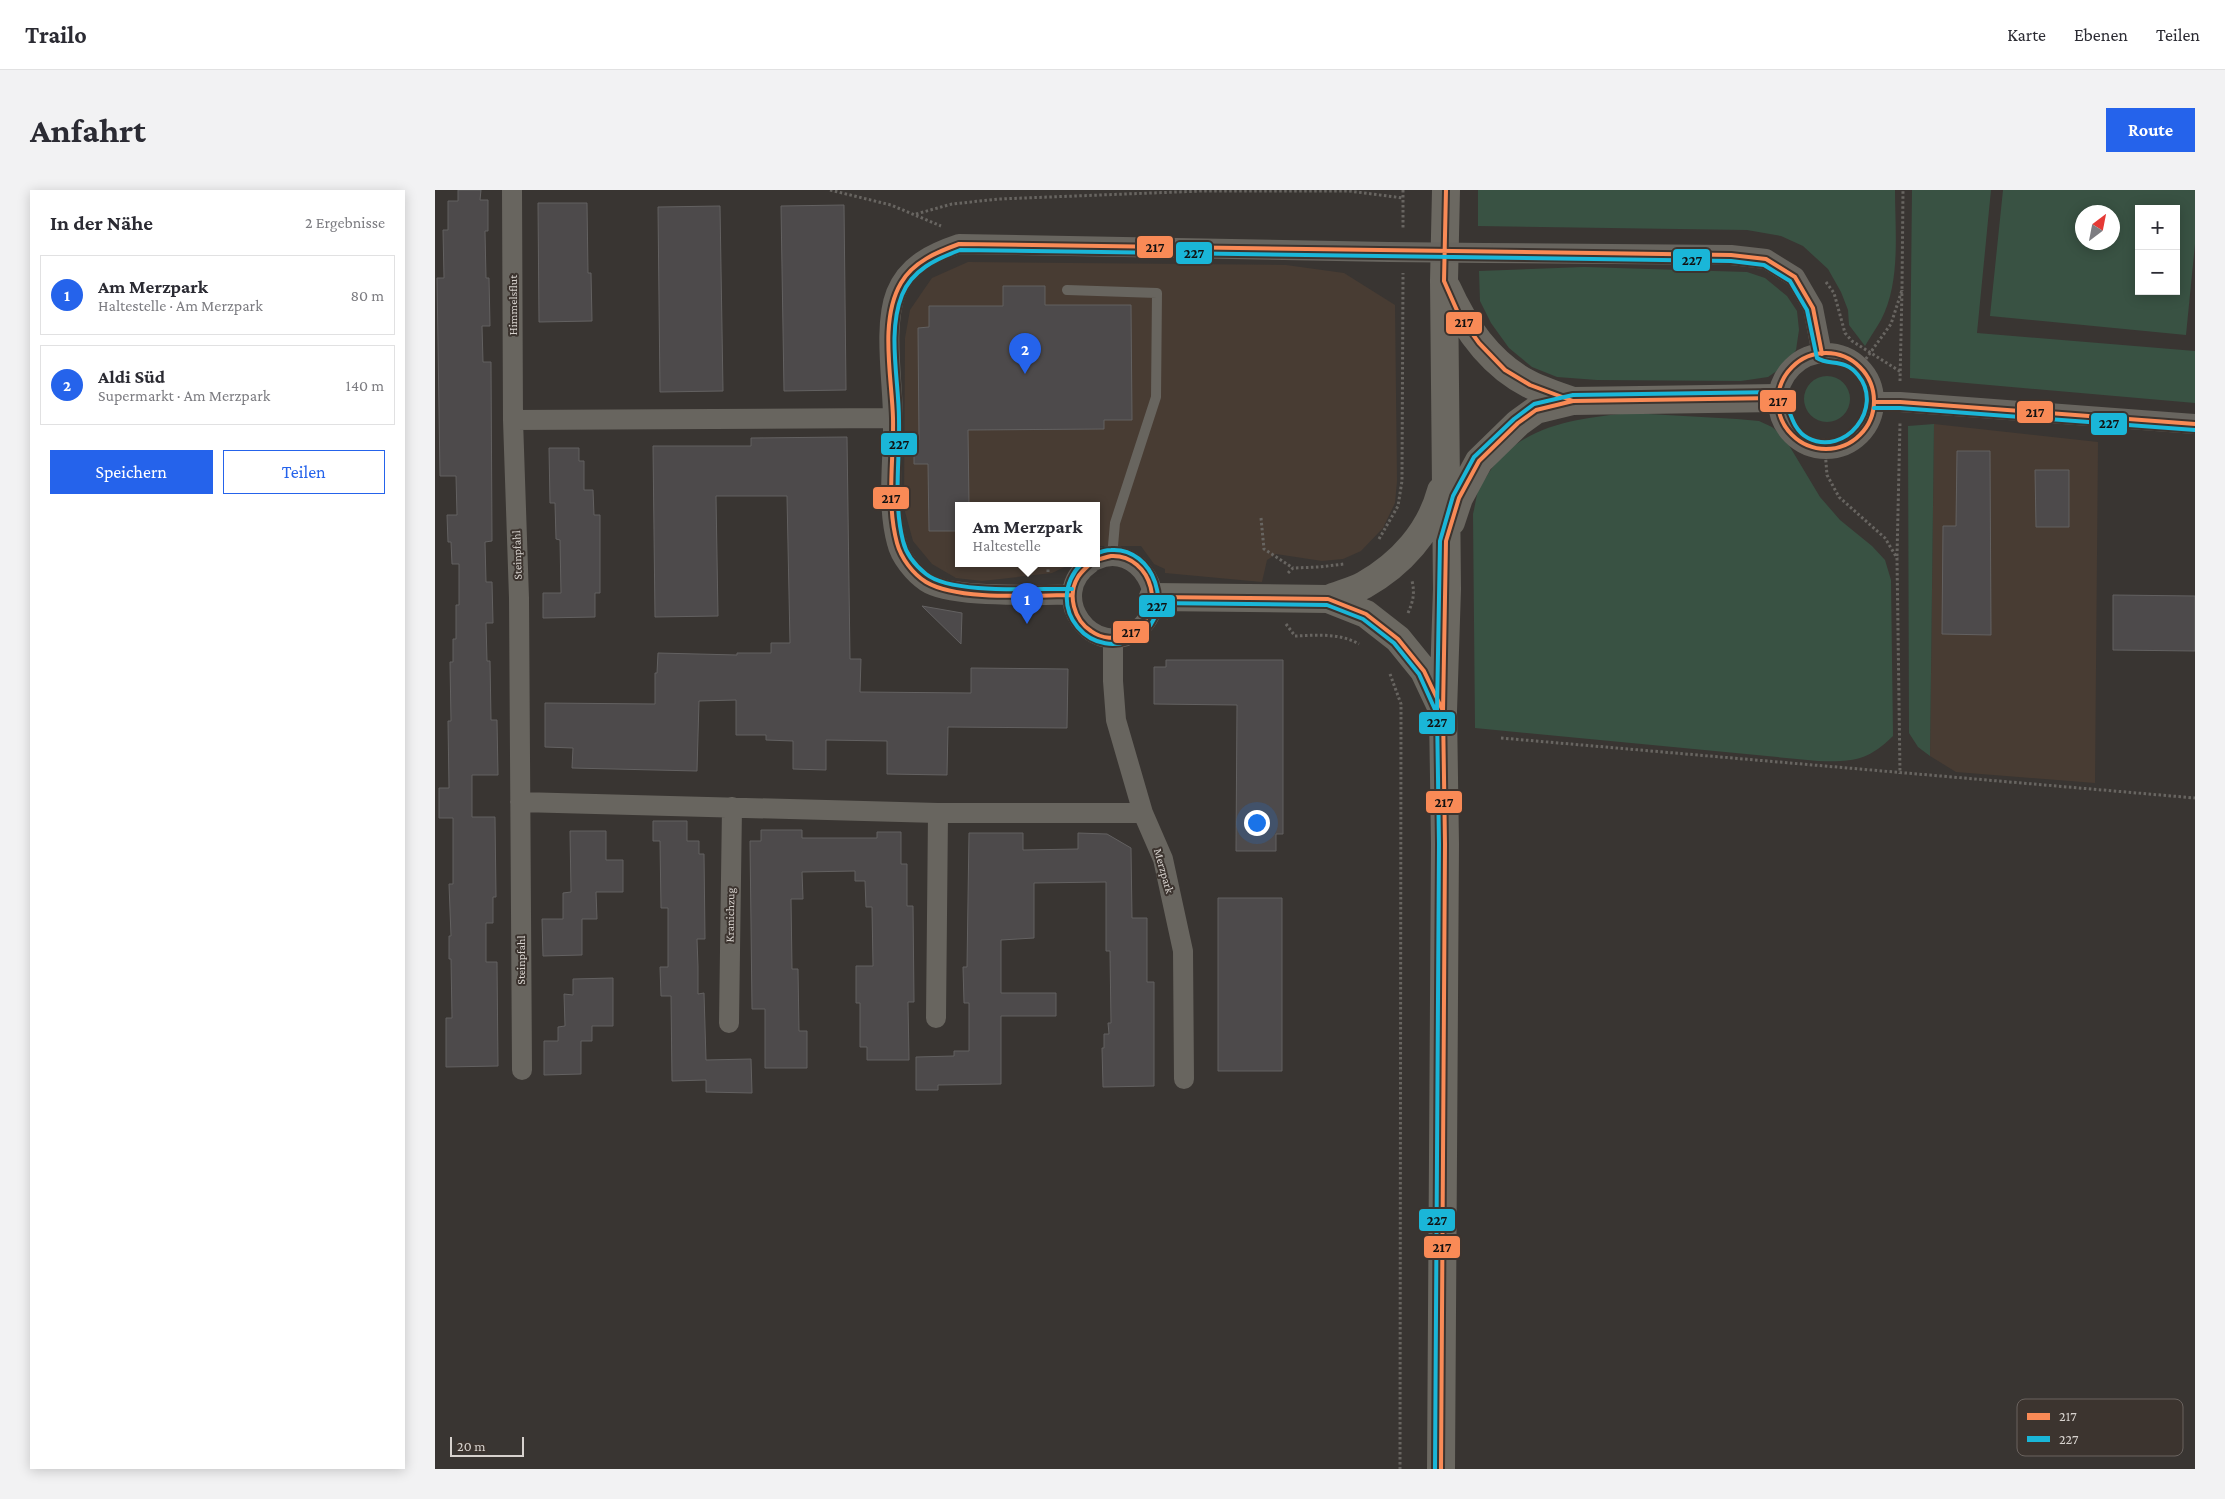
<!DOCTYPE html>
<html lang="de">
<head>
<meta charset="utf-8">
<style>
	:root { --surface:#fff; --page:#f2f2f3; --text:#2b2b33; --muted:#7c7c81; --line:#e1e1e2; --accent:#2563eb }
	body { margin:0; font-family:"Crimson Pro",serif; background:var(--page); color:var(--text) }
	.controls { position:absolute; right:15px; top:15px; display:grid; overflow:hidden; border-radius:0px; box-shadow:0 2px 12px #0003 }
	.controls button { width:45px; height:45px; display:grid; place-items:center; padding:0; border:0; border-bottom:1px solid var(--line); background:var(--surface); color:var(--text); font:25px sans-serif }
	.compass { position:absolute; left:1640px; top:15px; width:45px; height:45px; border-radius:50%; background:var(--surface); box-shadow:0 2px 12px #0003; rotate:32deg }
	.scale { position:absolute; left:15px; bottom:12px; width:74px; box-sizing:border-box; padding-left:5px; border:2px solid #d7d2ce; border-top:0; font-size:14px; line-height:18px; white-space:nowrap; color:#d7d2ce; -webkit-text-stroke:4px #3c342f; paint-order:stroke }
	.you { position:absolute; left:821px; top:632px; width:18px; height:18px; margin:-12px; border:4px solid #fff; border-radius:50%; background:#1a73e8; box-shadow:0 0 0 8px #1a73e833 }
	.badge { display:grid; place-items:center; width:32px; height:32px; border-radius:50%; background:var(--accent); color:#fff; font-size:16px; font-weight:700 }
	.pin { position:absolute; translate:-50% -41px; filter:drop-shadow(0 1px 2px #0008) }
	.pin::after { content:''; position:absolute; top:26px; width:18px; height:15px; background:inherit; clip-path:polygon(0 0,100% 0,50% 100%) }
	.popup { position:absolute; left:520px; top:312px; width:145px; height:65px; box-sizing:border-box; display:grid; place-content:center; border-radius:0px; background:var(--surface); filter:drop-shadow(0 1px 4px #0005); font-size:16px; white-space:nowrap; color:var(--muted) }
	.popup b { font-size:19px; color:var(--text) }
	.popup::after { content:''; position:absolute; left:50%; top:100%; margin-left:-10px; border:10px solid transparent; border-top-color:var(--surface) }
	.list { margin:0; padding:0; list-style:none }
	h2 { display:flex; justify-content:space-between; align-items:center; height:65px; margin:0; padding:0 20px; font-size:21px }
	h2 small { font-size:16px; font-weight:400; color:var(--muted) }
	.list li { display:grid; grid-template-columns:32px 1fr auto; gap:15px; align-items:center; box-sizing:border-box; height:80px; margin:0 10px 10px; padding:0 10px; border:1px solid var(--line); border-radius:0px }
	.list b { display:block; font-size:19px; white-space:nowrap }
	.list p { margin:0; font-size:16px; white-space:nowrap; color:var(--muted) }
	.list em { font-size:16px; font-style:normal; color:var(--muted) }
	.actions { display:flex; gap:10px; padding:15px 20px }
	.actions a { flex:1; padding:11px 0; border:1px solid var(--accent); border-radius:0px; text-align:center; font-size:18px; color:var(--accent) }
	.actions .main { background:var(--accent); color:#fff }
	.map { position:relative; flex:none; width:1760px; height:1279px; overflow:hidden; border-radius:0px }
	header { display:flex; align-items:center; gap:30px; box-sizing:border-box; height:70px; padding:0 25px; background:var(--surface); border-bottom:1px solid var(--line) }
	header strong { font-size:24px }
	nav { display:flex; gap:28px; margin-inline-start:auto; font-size:18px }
	.intro { display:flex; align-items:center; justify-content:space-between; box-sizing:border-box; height:120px; padding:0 30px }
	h1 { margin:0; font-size:35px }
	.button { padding:12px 22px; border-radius:0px; background:var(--accent); color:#fff; font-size:18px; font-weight:700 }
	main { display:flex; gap:30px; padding:0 30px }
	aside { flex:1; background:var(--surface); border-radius:0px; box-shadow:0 2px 12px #0003 }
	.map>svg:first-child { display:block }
	.built { fill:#483c33 }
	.green { fill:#395243; fill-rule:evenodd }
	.building { fill:#4d4a4b; stroke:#636161 }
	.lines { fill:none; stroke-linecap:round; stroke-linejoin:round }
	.path { stroke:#686561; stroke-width:3; stroke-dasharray:2.5 2.5; stroke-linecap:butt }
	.lane { stroke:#68655f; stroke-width:10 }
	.street { stroke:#68655f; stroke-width:20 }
	.secondary { stroke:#6b6861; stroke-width:28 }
	.street-bridge { stroke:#68655f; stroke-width:20 }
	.bus-1-casing { stroke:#3c342f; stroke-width:8 }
	.bus-2-casing { stroke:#3c342f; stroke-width:8 }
	.bus-1 { stroke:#f98a56; stroke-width:4 }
	.bus-2 { stroke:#1ab6d8; stroke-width:4 }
	.labels { text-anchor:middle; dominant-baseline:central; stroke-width:4; stroke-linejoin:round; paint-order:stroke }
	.street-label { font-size:12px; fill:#d7d2ce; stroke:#3c342f }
	.key { fill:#3c342f; stroke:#6a635f; stroke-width:1 }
	.key-label { font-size:14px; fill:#d7d2ce }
	.line-badge { stroke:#3c342f; stroke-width:2 }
	.pale-badge-label { font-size:14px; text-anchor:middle; font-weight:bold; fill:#111 }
</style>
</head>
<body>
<header>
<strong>Trailo</strong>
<nav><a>Karte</a><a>Ebenen</a><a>Teilen</a></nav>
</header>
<div class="intro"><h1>Anfahrt</h1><a class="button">Route</a></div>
<main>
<aside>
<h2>In der Nähe<small>2 Ergebnisse</small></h2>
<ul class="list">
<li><span class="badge">1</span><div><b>Am Merzpark</b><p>Haltestelle · Am Merzpark</p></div><em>80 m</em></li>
<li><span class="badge">2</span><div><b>Aldi Süd</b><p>Supermarkt · Am Merzpark</p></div><em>140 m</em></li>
</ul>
<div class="actions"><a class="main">Speichern</a><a>Teilen</a></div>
</aside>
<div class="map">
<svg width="1760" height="1279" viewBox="0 0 1760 1279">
	<rect width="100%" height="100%" fill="#393532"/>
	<path class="built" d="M533,72L851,75L909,83L960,115L962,291L960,313L948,338L926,361L908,369L887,371L841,364L832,370L827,392L730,383V379L719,374L706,356H661V315H523V373H638L617,383L547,391L521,388L497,374L478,351L469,318L470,148L475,120L490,98L497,88Z
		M1499,234L1663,252L1660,593L1521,582L1495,566Z"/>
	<path class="green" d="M1043,0H1460C1460,41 1466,92 1446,130C1441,139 1435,147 1430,156L1414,135L1413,120L1406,102L1393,79L1368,56L1346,46L1312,40L1043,36Z
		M1477,0H1556L1542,143L1760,161V213L1475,188Z
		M1568,0H1760V54L1751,145L1555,126ZM1704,19H1741V101H1704ZM1678,22V52H1648V22Z
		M1149,77L1312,82L1330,88L1352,106L1362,121L1364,140L1361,160L1349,176L1333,187L1306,191L1162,190L1122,187L1097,177L1074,158L1056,133L1045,111L1044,81Z
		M1369 209a23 23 0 1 1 46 0a23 23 0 1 1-46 0Z
		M1196,223L1302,229L1324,231L1337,237L1349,247L1385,307L1405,330L1437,356L1450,370L1456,390L1458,546C1433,571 1417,572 1383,571L1040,538L1038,324C1040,316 1041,308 1043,301C1045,295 1050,290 1053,284C1084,235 1142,228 1196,223Z
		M1499,234L1495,566L1483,557L1474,543L1473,236Z"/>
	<path class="building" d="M23,0H46L45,10H53V41H50L51,88H54L55,136H47L48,172H56L57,351L50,352L51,392H57L58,433H51L52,471H55L56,530H62L63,585H37V627H60L61,707H58V733H51V772H62L63,876L11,877V828H17L16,769H14V746H16L14,694H18V628H4V598H14L13,531H16L15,472H18V449H21V415H24V374H17L16,352H13L12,325H22L21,286H5L2,88H9L8,40H13V11H23Z
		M103,13H152L153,83H156L157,131L104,132Z
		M409,15L411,200L349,201L346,16Z
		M285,16L288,201L225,202L223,17Z
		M568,96H610V115H696L697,230H669V239L533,240L534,315H523V341H494L493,274H479V250H484L483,138L494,137V116H568Z
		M412,247L415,469H426L425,502L536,503V478L633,479L632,538L513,537L512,585L452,584V551L391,550V580L358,579V551L331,550V545H301V510L264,511L262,581L137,578L138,558L110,557V513L220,514V483H222L223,463L302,465V463H336V453H355L352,306H281L283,426L220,427L218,256H316V248Z
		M114,258H144V271H149V300H158L159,325H165V403H160V427L108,428V403H126L125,350L121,349L120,313H115Z
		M1522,261H1555L1556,445L1507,444L1508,336H1521Z
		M1600,280H1634V337H1601Z
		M1678,405L1760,406V461L1678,460Z
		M487,416L527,423L526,454Z
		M731,470H848V644H841V661H801L802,515L719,514V477H731Z
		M218,631H252V651H264V664H269L270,749H262L263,777V804L269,803L271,870L316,869L317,903L271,902V890L237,891L236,806H226L225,777H233V718H226L225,651H218Z
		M326,640H367V648H442V642H466V674H472V716H478L479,812H473L474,870H432V857H425V813H421V776H438L437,717H431L430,691H420V681L367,682L368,709H356L357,779H363L364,841H372V878H330V819H317L315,651H326Z
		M135,641H171V670H188V702H161L162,729H147V765L108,766L107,729H128V703L136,702Z
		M534,643H588V660L643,659V643L672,644L696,658L697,728H712V792H719V896L668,897L667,858H669V844H674L673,833H676L675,761H671V692L599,693V748L566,750V803H621V826H566V894L503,895V900H481V867L519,866V861H534V813H529L528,777H532Z
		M783,708H847V881H783Z
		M178,788V836H157V851H146V884L109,885V851H123V837L130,836L129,804L138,805V789Z"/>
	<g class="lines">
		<path class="path" d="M395,0L456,15L506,36
			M968,0V39
			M481,24L517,14L564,9L767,1H914L968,8
			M1391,92L1399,103L1410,143L1417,151L1466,182
			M1425,177L1456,134L1467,100L1468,0
			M1465,191L1467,100
			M1390,260L1392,285L1404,307L1450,348L1462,368L1465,584
			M826,328L829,359L858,378
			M944,349L963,316L967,291L968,83
			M1462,366L1465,233
			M613,382V373
			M853,383L858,378L884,377L909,374
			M973,423C978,412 980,403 977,391
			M851,434L860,446C882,445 905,443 924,454
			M955,484L966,514L965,1279
			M1066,548L1760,608"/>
		<path class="lane" d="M632,100L722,103L721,207L680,333L677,367"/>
		<path class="street" d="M77,0L78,230L84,408L87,880
			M1050,63L1296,65L1331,69L1360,87L1378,118L1387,164
			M1343 211a48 48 0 1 1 96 0a48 48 0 1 1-96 0Z
			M1439,212H1465L1760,234
			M78,230L458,228
			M656,373C609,405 659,472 702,440C740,412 703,350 661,370
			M637,405C604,404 516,409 491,392C479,384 465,367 462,353C451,313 459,269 458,228C458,193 448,136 461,103C472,75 497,63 524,54L954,62
			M678,448V491L681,530L708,623L728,669L748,761L749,889
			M85,612L503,623H708
			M501,828L503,623
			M294,833L297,617"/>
		<path class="secondary" d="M1012,98C1030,138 1055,174 1094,194C1108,201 1123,206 1138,211
			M1016,332L1024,308L1044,271L1083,233L1101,220L1138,211L1342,208
			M718,407L893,409L931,424L963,449L989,481L1006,517
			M893,409C905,404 918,401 929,395C966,374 995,342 1006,301
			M1006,1279L1010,654L1008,521L1012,399L1009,91L1011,0"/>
		<path class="street-bridge" d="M954,62L1050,63"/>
		<defs>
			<path id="bus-1" d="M1011,0L1009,91L1024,125L1044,153L1070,180L1095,195L1138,211
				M1343 211a48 48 0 1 1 96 0a48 48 0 1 1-96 0Z
				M1439,212H1465L1760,234
				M656,373C652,377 646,382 643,387C632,405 639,430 656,441C667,449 681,450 693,444C735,425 717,364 676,366C671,367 666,369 661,370
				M637,405C599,405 523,411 491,392C478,384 466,368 462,353C451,312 459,270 458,228C457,188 444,130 466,93C478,72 502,62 524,54L1296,65L1331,69L1360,87L1378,118L1387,164
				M718,407L893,409L931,424L963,449L989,481L1008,521
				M1006,1279L1010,654L1008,521L1011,351L1024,308L1044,271L1083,233L1101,220L1138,211L1342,208"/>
			<path id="bus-2" d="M1439,218H1465L1760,240
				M647,373C605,416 658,477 705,445C741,421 719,357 676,360C671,360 665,362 661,364
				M637,399C603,398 517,405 491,384C481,376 471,364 468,351C458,311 465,270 464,230C464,190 452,143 467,105C477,80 501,69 525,60L1296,71L1329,75L1355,91L1372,120L1382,168C1394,176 1410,168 1423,185C1450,218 1410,267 1373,248C1353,238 1355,208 1343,202L1138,205L1099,214L1079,229L1039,267L1018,306L1005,351L1002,521L1004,654L1000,1279
				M718,413L892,415L928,429L959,453L984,484L1002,524"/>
		</defs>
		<use href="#bus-1" class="bus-1-casing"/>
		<use href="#bus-2" class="bus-2-casing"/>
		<use href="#bus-1" class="bus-1"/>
		<use href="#bus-2" class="bus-2"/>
	</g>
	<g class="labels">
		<g class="street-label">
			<text transform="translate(78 115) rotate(-90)">Himmelsflut</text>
			<text transform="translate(82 365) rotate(-92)">Steinpfahl</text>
			<text transform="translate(729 681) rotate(74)">Merzpark</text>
			<text transform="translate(295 725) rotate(-89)">Kranichzug</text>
			<text transform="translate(86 770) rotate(-90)">Steinpfahl</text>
		</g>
	</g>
	<rect x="1582" y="1209" width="166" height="57" rx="8" class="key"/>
	<rect x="1592" y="1223" width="23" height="7" fill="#f98a56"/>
	<rect x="1592" y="1246" width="23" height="6" fill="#1ab6d8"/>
	<g class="key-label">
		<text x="1624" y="1231">217</text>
		<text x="1624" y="1254">227</text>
	</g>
	<g class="line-badge">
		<rect x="701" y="45" width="38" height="24" rx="5" fill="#f98a56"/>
		<rect x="740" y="51" width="38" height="24" rx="5" fill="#1ab6d8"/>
		<rect x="1237" y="58" width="39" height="24" rx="5" fill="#1ab6d8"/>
		<rect x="1010" y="121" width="38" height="24" rx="5" fill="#f98a56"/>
		<rect x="1324" y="199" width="38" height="24" rx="5" fill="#f98a56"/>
		<rect x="1581" y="210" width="38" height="24" rx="5" fill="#f98a56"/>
		<rect x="1655" y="222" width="38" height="24" rx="5" fill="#1ab6d8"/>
		<rect x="445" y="242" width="38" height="24" rx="5" fill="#1ab6d8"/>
		<rect x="437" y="296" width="38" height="24" rx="5" fill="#f98a56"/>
		<rect x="703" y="404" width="38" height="24" rx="5" fill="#1ab6d8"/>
		<rect x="677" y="430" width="38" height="24" rx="5" fill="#f98a56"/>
		<rect x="983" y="521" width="38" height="24" rx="5" fill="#1ab6d8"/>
		<rect x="990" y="600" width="38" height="24" rx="5" fill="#f98a56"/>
		<rect x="983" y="1018" width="38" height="24" rx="5" fill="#1ab6d8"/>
		<rect x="988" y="1045" width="38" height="24" rx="5" fill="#f98a56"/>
	</g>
	<g class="pale-badge-label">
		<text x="720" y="62">217</text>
		<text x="759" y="68">227</text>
		<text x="1257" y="75">227</text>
		<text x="1029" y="137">217</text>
		<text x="1343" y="216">217</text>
		<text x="1600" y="227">217</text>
		<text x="1674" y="238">227</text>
		<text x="464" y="259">227</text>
		<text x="456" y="313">217</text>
		<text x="722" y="421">227</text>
		<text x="696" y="447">217</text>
		<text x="1002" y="537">227</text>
		<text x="1009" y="617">217</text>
		<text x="1002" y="1035">227</text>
		<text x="1007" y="1062">217</text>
	</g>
</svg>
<div class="controls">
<button>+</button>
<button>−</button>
</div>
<svg class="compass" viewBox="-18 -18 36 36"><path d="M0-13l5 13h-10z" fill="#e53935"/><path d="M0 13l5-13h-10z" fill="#7c7c81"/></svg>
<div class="scale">20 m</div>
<div class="you"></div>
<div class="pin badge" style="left:592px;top:434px">1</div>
<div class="popup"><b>Am Merzpark</b>Haltestelle</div>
<div class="pin badge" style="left:590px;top:184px">2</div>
</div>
</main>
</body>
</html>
